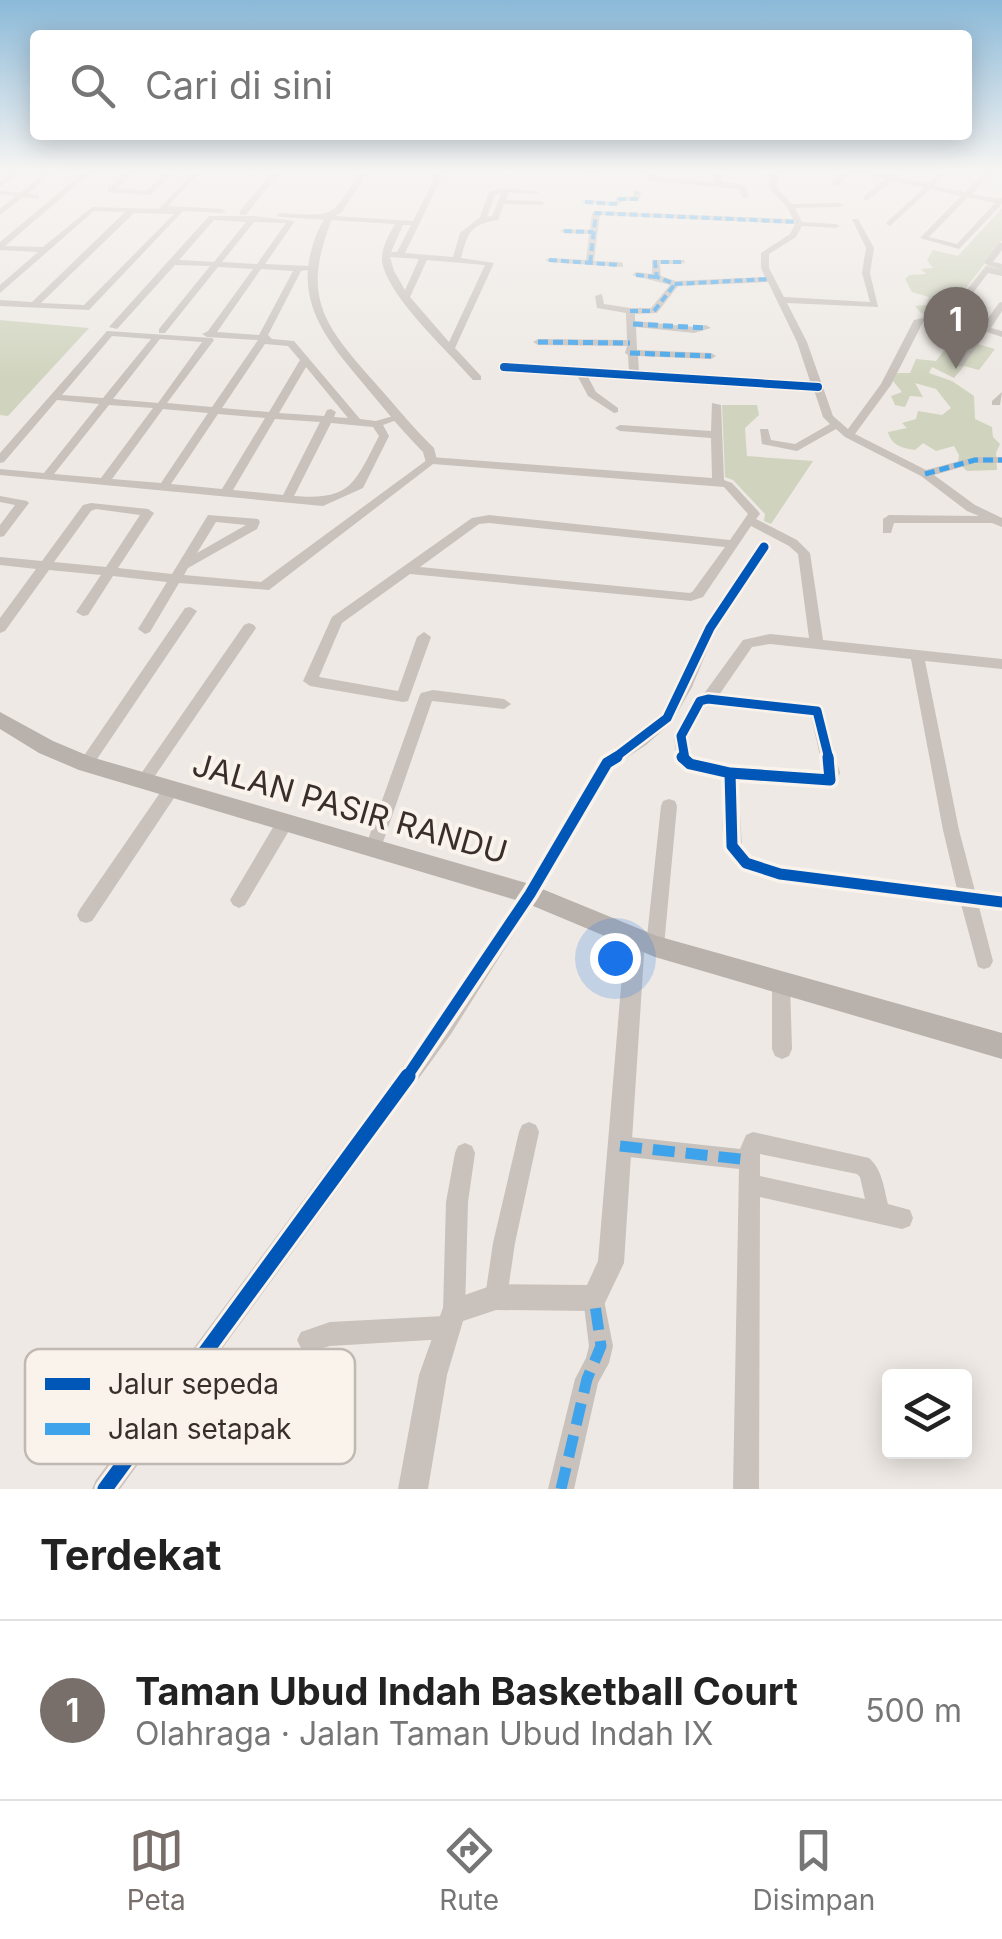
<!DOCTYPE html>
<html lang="id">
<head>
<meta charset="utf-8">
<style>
	:root { --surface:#fff; --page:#f2f2f2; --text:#222; --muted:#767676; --line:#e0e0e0; --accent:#786f6b }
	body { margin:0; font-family:Inter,sans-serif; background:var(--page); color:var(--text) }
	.controls { position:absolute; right:30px; bottom:30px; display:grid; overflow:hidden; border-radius:10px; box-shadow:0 5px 25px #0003 }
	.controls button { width:90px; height:90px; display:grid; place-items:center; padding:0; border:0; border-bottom:2px solid var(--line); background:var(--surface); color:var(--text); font:50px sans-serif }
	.you { position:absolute; left:615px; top:958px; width:35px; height:35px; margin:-25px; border:8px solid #fff; border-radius:50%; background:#1a73e8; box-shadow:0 0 0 15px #1a73e833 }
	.badge { display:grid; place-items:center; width:65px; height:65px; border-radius:50%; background:var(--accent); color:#fff; font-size:32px; font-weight:700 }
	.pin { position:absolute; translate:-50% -82px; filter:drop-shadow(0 2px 5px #0008) }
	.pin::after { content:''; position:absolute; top:52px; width:35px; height:30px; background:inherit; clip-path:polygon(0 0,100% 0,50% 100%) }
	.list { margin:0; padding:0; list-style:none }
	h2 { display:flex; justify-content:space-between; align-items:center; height:130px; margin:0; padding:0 40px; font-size:42px }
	h2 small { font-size:32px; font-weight:400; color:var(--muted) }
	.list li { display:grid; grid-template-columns:65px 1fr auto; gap:30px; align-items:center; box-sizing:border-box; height:180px; padding:0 40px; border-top:2px solid var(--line) }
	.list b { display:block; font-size:38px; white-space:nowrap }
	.list p { margin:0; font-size:32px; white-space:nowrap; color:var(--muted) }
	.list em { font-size:32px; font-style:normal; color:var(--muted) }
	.icon { flex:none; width:55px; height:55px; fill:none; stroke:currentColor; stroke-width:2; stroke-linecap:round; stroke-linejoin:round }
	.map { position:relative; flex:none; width:1002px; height:1489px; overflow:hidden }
	.search { position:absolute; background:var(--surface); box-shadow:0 5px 25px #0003; left:30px; right:30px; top:30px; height:110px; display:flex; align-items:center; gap:25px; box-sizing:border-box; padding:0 35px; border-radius:10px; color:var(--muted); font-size:38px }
	.sheet { height:310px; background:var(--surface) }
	nav { display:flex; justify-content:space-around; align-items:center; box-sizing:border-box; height:140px; border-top:2px solid var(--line); background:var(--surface); font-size:28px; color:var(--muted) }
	nav a { display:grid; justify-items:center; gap:5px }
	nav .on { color:var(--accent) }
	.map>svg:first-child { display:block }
	.green { fill:#d0d4be }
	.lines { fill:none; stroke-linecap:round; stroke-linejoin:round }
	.minor { fill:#c8c1bc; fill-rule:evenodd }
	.tertiary { fill:#c8c1bc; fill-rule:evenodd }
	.secondary { fill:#b8b1ac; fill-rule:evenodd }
	.quiet-far2 { stroke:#3fa3eb; stroke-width:4; stroke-dasharray:8 4; stroke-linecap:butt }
	.quiet-far1 { stroke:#3fa3eb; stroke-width:5; stroke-dasharray:10 5; stroke-linecap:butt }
	.quiet { stroke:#3fa3eb; stroke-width:11; stroke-dasharray:22 11; stroke-linecap:butt }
	.cycleway-far3-casing { stroke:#faf3ec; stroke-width:11 }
	.cycleway-far2-casing { stroke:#faf3ec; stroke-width:14 }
	.cycleway-far1-casing { stroke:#faf3ec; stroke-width:18 }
	.cycleway-casing { stroke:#faf3ec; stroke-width:21 }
	.cycleway-far3 { stroke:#0057b8; stroke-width:8 }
	.cycleway-far2 { stroke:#0057b8; stroke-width:9 }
	.cycleway-far1 { stroke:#0057b8; stroke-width:11 }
	.cycleway { stroke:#0057b8; stroke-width:15 }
	.labels { text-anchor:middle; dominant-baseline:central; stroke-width:8; stroke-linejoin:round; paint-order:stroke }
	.street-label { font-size:32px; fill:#392e2a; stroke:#faf3ec }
	.key { fill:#faf3ec; stroke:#c0b8b2; stroke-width:2.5 }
	.key-label { font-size:28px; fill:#392e2a }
</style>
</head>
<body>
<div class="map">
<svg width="1002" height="1489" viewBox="0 0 1002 1489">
	<rect width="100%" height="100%" fill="#eee9e4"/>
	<path class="green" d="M1002,208V240L946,315L988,263L1002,267V273L989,270L948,317L921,313L915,306L926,305L929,297L912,292L905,279L910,275L926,274L921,269L933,268L927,260L933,250L958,256Z
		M0,320L89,328L8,416L0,415Z
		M954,337L995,349L979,370L964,366L954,378L932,367L929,373L952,381L974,396L975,419L992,427L993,437L1000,444L996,453L997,470L967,471L958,463L959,455L954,446L936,451L923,443L915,450C902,448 892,446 888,432L907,428L902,423L916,419L918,411L942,415L951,408L936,389L915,383L923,397L910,396L905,407L895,405L891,396L902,392L893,381L897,373H910L916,359L936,361Z
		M722,405H757L759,415L745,428L747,456L813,461L771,524L764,521L765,514L733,480L725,477Z"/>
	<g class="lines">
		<path class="minor" d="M16,171H24L0,187V182Z
			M46,171H54L28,194L39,195V199L23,197L0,215V209L16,196L0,194V190L20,193Z
			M85,171H93L5,246L43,247L92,207L159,209L194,171H201L168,206L222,209L226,211L222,213L183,211L89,310L0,306V300L32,302L125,212L94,211L0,293V285L38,252L0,250V242ZM134,213L174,214L84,305L41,303Z
			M128,171H135L117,188L146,191L168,171H175L151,195L108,192V188Z
			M273,171H280L246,215H240V211Z
			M361,171H368L342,212L335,216L413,221L438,171H445L405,253L453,257L460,233L480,217L489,192L506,188L540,192L536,194L509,192L506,200L541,201L545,203L541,205L504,204L498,220C470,224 468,233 461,258L494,263L455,348L481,376V380H473C449,352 387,296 382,261C381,248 389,235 395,224L280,217L276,215L280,213C338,216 329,219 361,171ZM501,194L492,216L487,217L495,195ZM403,225H411L397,252H391ZM390,257L419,259L405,290L394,271ZM427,260L485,265L449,342L410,297Z
			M554,171H597L594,173Z
			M647,171H654V177L713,182L715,171H723L722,181L745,185L749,196L742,198L739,189L651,181L647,179Z
			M770,171H778L777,188L792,204L839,203L843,205L839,207L795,208L802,222L836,224L840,226L836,228L802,226L796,237L769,254V268L784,297L870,302L862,273L866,248L852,219H858L874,248L870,273L878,307L787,303L807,342L833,416L848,429L881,384L914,320L922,318L924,320L891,385L855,434L926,470L975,457H1002V463H975L934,475L975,505L1002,518V527L992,523H894L891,533H883V519L889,515L979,516L967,511L921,476L845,437L836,429L797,451L762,444L760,429H768L771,440L795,444L830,424L823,417L814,390L587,375L596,392L618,408V412L614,413L588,396L577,375L504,370L499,367L504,364L629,372L628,355L625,353L627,346L538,345L533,342L538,339L627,340L626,313L597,308L595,296L602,294L604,304L630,308H651L670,285L632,275L636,272L652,274V260H684L685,262L681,264H660L661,276L676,281L765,277L761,268V253L790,234L795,224L600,215L594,261L620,262L623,263V267L549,262L545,260L549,258L586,260L589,234L564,233L560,231L564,229L590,230L592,213L596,211L793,219L787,207L769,188ZM768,282L797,342L811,384L639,373L638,356L711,359L716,356L711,353L637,350L636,327L694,333L711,328L706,325L694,327L635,321V314L657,313L678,286Z
			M845,171H853L837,186H831V182Z
			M854,171L889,176L894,173L898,175L896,177L927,184L941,171H948L934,186L965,192L986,171H993L972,194L998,199L1002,198V204L959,249L920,238L961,196L930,189L890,226L886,224L887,222L924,188L892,181L866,201L863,197L885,179ZM968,197L995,203L957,244L929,237Z
			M634,190L641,192L639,201H622L617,206L581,202L585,200L615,202L617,197H633Z
			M209,216H253L295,221L265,264L310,266L314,269L301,271L268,335L272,339L294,341L360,419L376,421L400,414L405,417L383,425L389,436L363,488L323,506L0,475V469L44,473L99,404L57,400L4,462L0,463V453L107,331L212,338L214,340L167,403L212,407L258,340L207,337L202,334L208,331L253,269L218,267L165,333H159V329L210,266L175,265L117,329L109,327ZM214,220L246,222L214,262L179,260ZM254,222L286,223L257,264L222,262ZM261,269L293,271L259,335L217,332ZM112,336L151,339L103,398L62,395ZM160,339L202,342L158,403L113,399ZM265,344L288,346L300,360L269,412L222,408ZM306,367L348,418L334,417L336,412L331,409L327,410L324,416L279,413ZM109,405L153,408L101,478L54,474ZM163,409L208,413L161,483L112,479ZM218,414L265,418L222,489L171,484ZM275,419L320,422L283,495L233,490ZM331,423L373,427L379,436C355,482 352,501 294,496Z
			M999,243H1002V250L993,262L1002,264V270L984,263Z
			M986,267L1002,270V276L988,273L955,317L983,325L999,303L1002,302V311L991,328L1002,331V337L987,332L963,366H957L955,364L979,330L944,318Z
			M1002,392L1000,405H992V401Z
			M712,403L721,405L724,480L732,483L758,511L760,514L756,519L797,540L810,553L823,640L1002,659V669L925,661L959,830L975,891L1002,894V910L979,907L993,961L990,967L984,969L978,967L961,904L780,881C710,868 724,836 722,777L685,768L677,761L674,736L676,732L695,697L703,695L743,640L770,634L809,638L798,554L789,546L751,526L703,597L691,601L410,574L342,623L319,677L398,691L417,637L424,632L431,637L408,701L403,702L310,686L303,681L332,617L472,518L489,515L730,540L748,514L724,487L433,464L269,590L179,583L150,632L145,634L138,629L167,582L113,576L88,615L83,616L76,612L101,575L49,570L5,631L0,633V618L36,569L0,565V557L42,561L83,505L91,503L148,509L154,513L118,568L172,574L208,515L258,519L260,522L257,529L188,568L184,575L261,582L431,457L712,478L711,438L620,431L615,428L620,425L711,431ZM96,509L140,515L106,567L54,562L91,511ZM216,522L246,525L197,553ZM489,523L725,547L693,591L690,593L420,567L479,524ZM770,644L911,659L943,830L957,889L772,865L751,858L742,848L738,780L830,786L835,784L840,773L822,707L719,695L752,647ZM708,704L811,716L824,773C792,771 714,772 689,755L688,736L705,705Z
			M0,496L27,501L29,503L4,536L0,537V525L15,505L0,502Z
			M764,543L770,547L716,629L692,687L672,722L646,745L612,767L536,899L451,1034L120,1489H92L96,1480L437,1020L524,889L602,759L636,737L662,714L678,686L703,628L760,544Z
			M190,607L197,611L195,614L91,768H81L78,764L81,760L185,608Z
			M249,623L254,625L256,628L254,631L148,786H138L135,782L138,778L244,625Z
			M433,690L504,699L511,704L504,709L432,701L381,848L379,853L373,855L367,853L365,848L419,697L421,693Z
			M170,785L176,787L178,791L176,795L92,921L86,923L80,921L77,915L80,909L164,787Z
			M669,799L675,801L677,806L664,946L661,952L655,954L649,952L646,946L661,806L663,801Z
			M284,817L290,819L292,824L290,829L245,905L239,908L233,905L230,900L233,895L278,819Z
			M781,974L787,977L790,983L792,1049L789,1056L782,1059L775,1056L772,1049V983L775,977Z
			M529,1122L536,1125L539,1132L515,1243L507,1297L504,1305L496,1308L488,1305L485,1297L493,1243L519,1132L522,1125Z
			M753,1132L869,1158C882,1169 884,1188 888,1204L910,1210L913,1218L910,1226L902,1229L760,1197L759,1489H733L739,1169L620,1156L613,1153L610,1146L613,1139L620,1136L740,1149L746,1135ZM760,1154L857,1174L860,1177L865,1199L760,1176Z
			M465,1143L472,1146L475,1153L468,1202L465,1311L462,1319L455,1322L458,1327L454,1335L446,1339L330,1346L309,1352L301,1348L297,1340L301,1332L330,1322L444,1316L443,1311L446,1202L455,1153L458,1146Z
			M594,1287L602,1290L613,1346L609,1363L598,1383L574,1489H548L575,1379L586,1358L589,1346L583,1298L586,1290Z"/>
		<path class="tertiary" d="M329,214L333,217C300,297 323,324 376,384C395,405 413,428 434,448L437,460L436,463H426L423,452C404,433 388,413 371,393C335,349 294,309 312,248C315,236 321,222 329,214Z
			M635,930L642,932L645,939L624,1263L603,1307L594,1311L496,1310L463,1321L447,1375L428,1489H398L419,1375L445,1302L496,1284L587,1285L598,1261L625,939L628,932Z"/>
		<path class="secondary" d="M0,712L53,741L91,757L530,884L657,936L1002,1033V1059L655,957L526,903L79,770L39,753L0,729Z"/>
		<path class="quiet-far2" d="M585,202L617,204L620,199H636L637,192
			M564,231L593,232
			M549,260L620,265
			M681,262H655L657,277L675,284L770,279
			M590,263L596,213L798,222
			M636,275L657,277
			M630,311H654L675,284"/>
		<path class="quiet-far1" d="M633,324L706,328
			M538,342L630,343
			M630,353L711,356
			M925,474L975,460H1002"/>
		<path class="quiet" d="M620,1146L750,1160
			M561,1489L587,1379L601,1346L594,1298"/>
		<defs>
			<path id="cycleway-far3" d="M504,367L818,387"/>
			<path id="cycleway-far2" d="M613,759L667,718L710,628L764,547
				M685,759L681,736L700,701L708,699L817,711L829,759"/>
			<path id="cycleway-far1" d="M682,757L690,764L730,773
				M730,773L830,780L828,757
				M730,773L732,846L746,863L780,874L1002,902
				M406,1078L530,894L607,763L617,757"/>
			<path id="cycleway" d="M105,1489L408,1076"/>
		</defs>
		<use href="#cycleway-far3" class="cycleway-far3-casing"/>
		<use href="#cycleway-far2" class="cycleway-far2-casing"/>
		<use href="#cycleway-far1" class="cycleway-far1-casing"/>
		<use href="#cycleway" class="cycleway-casing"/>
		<use href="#cycleway-far3" class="cycleway-far3"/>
		<use href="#cycleway-far2" class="cycleway-far2"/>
		<use href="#cycleway-far1" class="cycleway-far1"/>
		<use href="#cycleway" class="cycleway"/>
	</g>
	<linearGradient id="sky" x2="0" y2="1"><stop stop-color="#8bb9d8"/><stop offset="0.45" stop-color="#f7f5f3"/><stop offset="1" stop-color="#f7f5f3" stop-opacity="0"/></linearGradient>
	<rect width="1002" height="380" fill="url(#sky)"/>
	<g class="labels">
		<g class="street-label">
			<text transform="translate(350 808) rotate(16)">JALAN PASIR RANDU</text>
		</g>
	</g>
	<rect x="25" y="1349" width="330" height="115" rx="15" class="key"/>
	<rect x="45" y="1378" width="45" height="12" fill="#0057b8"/>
	<rect x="45" y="1423" width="45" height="12" fill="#3fa3eb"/>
	<g class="key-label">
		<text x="108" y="1394">Jalur sepeda</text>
		<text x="108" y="1439">Jalan setapak</text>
	</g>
</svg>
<div class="controls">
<button><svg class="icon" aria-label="layers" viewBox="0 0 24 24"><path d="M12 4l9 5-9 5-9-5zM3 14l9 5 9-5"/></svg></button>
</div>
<div class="you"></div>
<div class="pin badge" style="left:956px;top:369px">1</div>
<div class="search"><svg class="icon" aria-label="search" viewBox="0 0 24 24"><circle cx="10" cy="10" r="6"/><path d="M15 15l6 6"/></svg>Cari di sini</div>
</div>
<section class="sheet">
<h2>Terdekat<small></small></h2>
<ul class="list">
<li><span class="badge">1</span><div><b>Taman Ubud Indah Basketball Court</b><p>Olahraga · Jalan Taman Ubud Indah IX</p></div><em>500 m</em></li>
</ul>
</section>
<nav>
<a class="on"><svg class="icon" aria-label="map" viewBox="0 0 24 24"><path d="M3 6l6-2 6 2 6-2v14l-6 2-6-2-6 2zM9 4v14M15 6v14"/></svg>Peta</a>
<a><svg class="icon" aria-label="directions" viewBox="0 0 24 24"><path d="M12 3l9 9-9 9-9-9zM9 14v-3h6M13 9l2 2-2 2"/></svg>Rute</a>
<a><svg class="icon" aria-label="saved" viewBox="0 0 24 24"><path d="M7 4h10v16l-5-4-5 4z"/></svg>Disimpan</a>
</nav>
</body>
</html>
